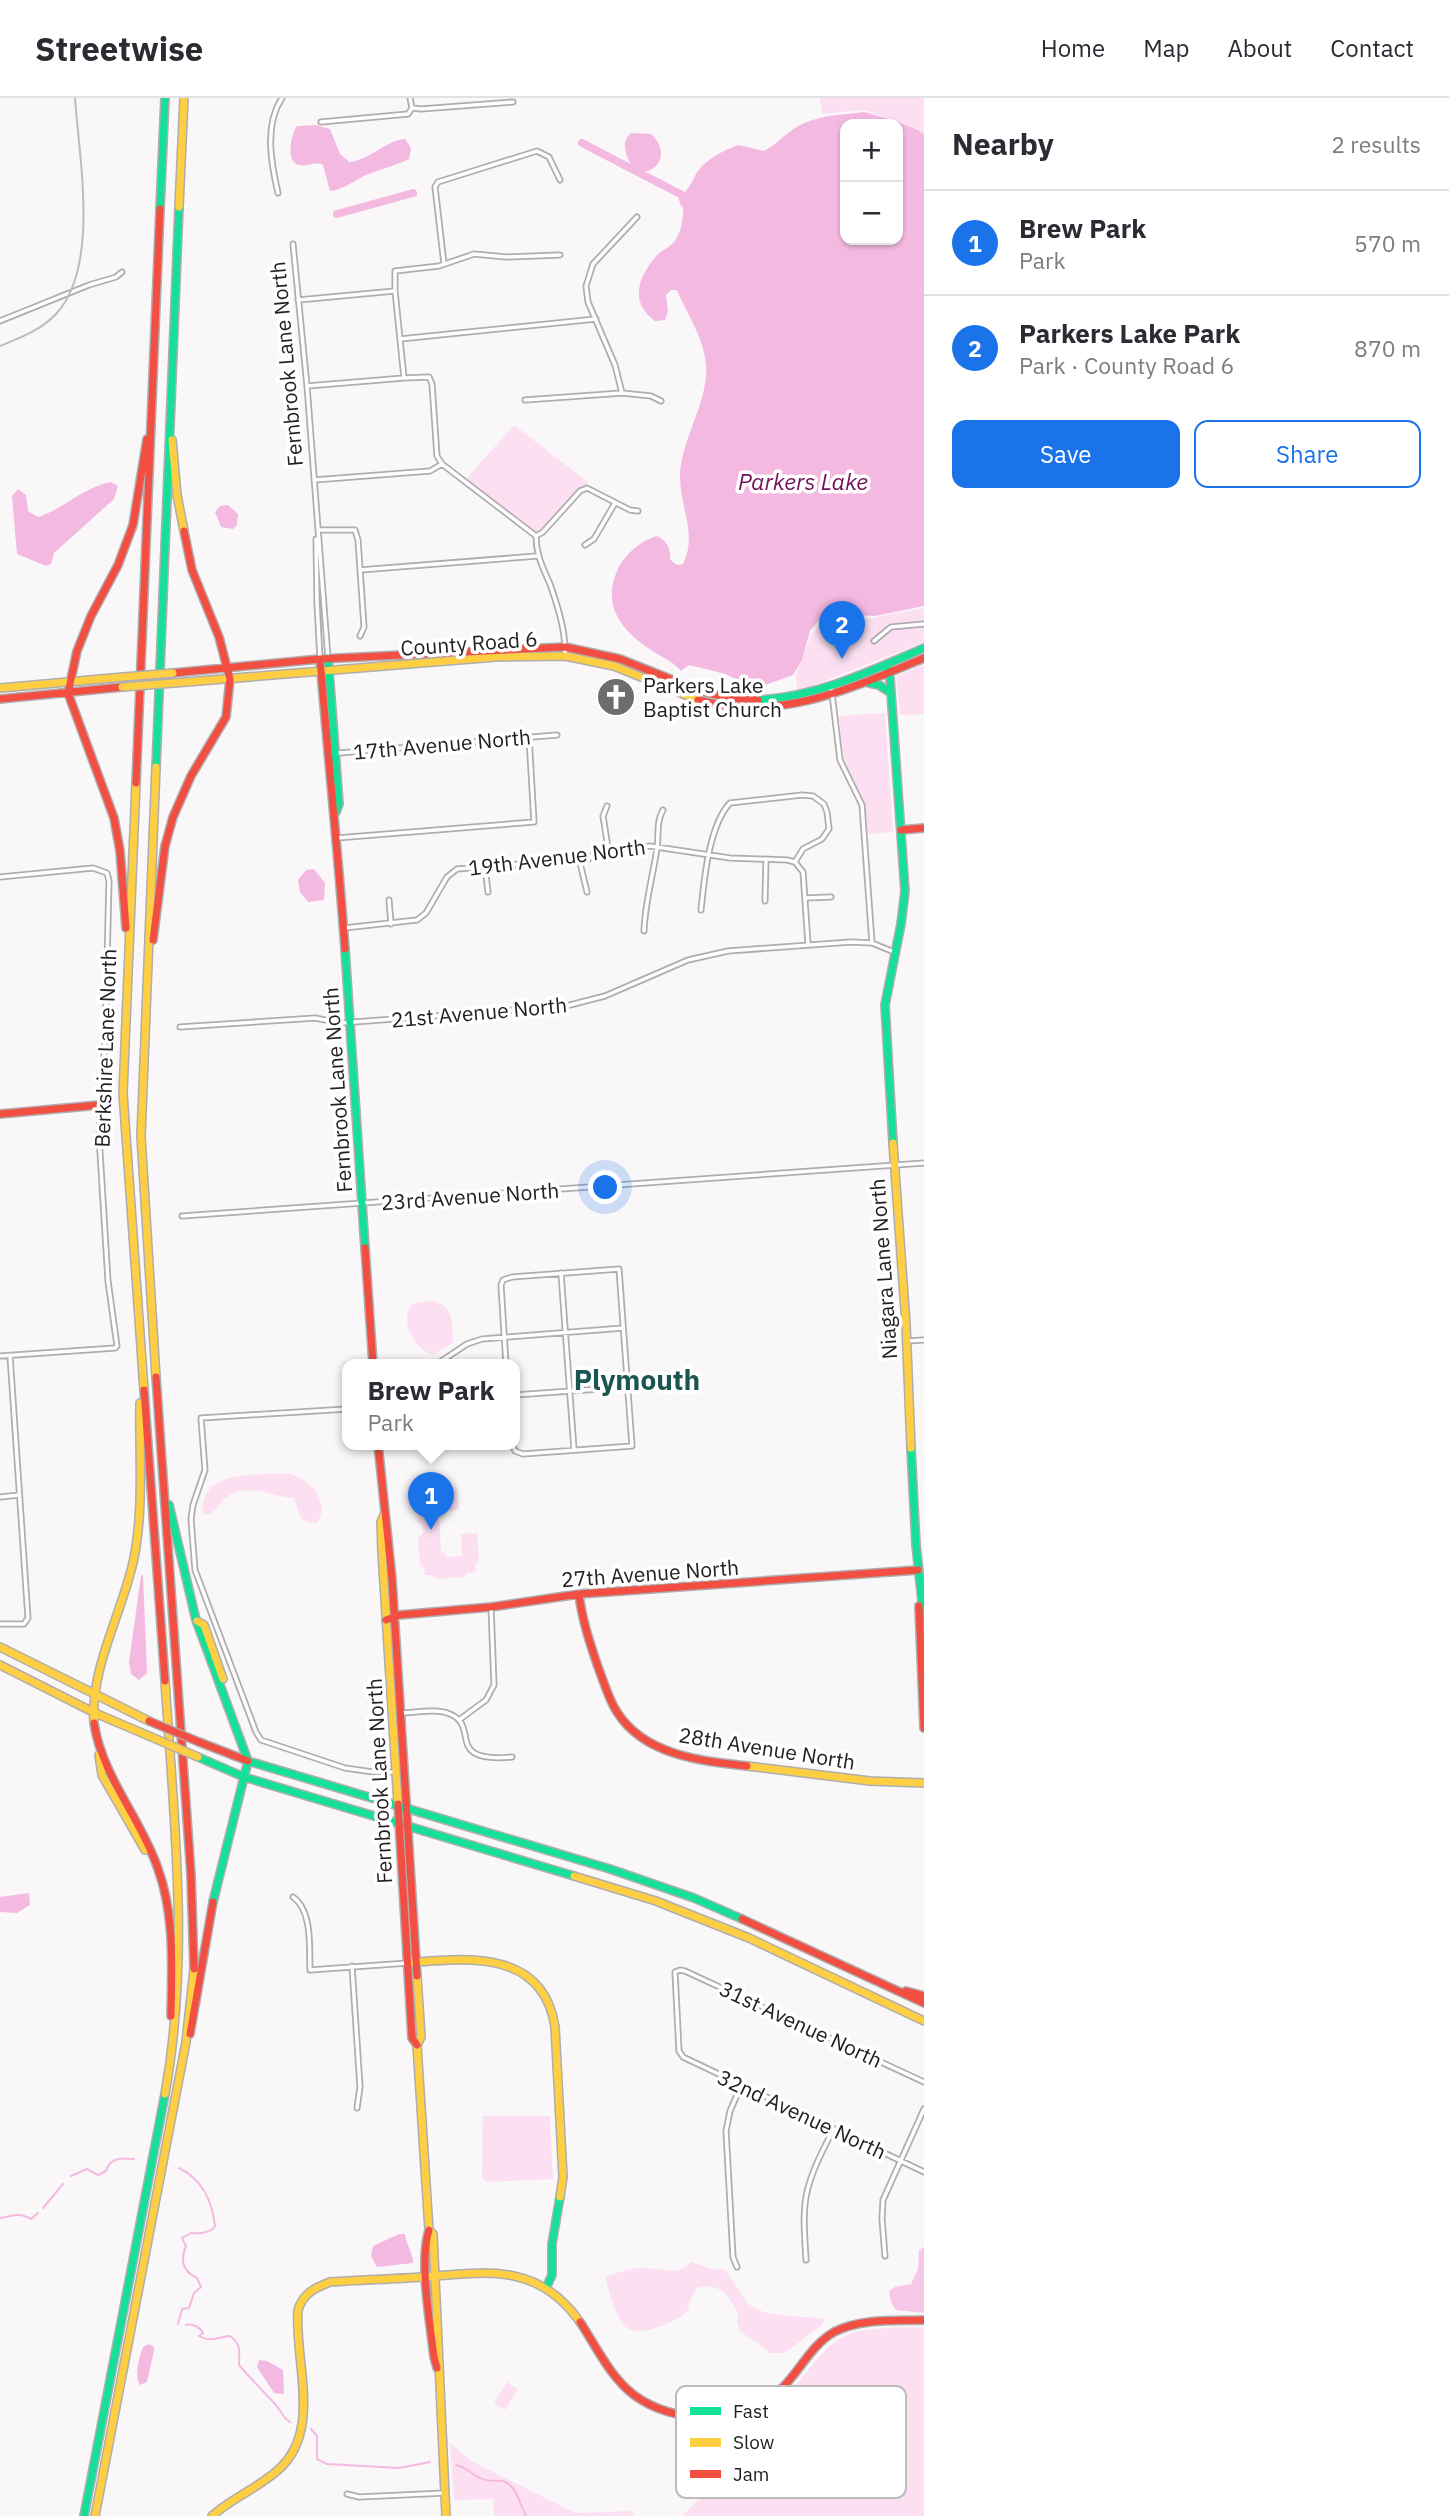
<!DOCTYPE html>
<html lang="en">
<head>
<meta charset="utf-8">
<style>
	:root { --surface:#fff; --page:#f2f2f3; --text:#2b2b33; --muted:#7c7c81; --line:#e1e1e2; --accent:#1a73e8 }
	body { margin:0; font-family:"IBM Plex Sans",sans-serif; background:var(--page); color:var(--text) }
	.controls { position:absolute; right:21px; top:21px; display:grid; overflow:hidden; border-radius:14px; box-shadow:0 2px 5px #0004 }
	.controls button { width:63px; height:63px; display:grid; place-items:center; padding:0; border:0; border-bottom:2px solid var(--line); background:var(--surface); color:var(--text); font:35px sans-serif }
	.you { position:absolute; left:606px; top:1090px; width:24px; height:24px; margin:-18px; border:5px solid #fff; border-radius:50%; background:#1a73e8; box-shadow:0 0 0 10px #1a73e833 }
	.badge { display:grid; place-items:center; width:46px; height:46px; border-radius:50%; background:var(--accent); color:#fff; font-size:23px; font-weight:700 }
	.pin { position:absolute; translate:-50% -58px; filter:drop-shadow(0 2px 4px #0008) }
	.pin::after { content:''; position:absolute; top:37px; width:24px; height:21px; background:inherit; clip-path:polygon(0 0,100% 0,50% 100%) }
	.popup { position:absolute; left:342px; top:1261px; width:178px; height:91px; box-sizing:border-box; display:grid; place-content:center; border-radius:14px; background:var(--surface); filter:drop-shadow(0 2px 5px #0005); font-size:23px; white-space:nowrap; color:var(--muted) }
	.popup b { font-size:26px; color:var(--text) }
	.popup::after { content:''; position:absolute; left:50%; top:100%; margin-left:-14px; border:14px solid transparent; border-top-color:var(--surface) }
	.list { margin:0; padding:0; list-style:none }
	h2 { display:flex; justify-content:space-between; align-items:center; height:91px; margin:0; padding:0 28px; font-size:30px }
	h2 small { font-size:23px; font-weight:400; color:var(--muted) }
	.list li { display:grid; grid-template-columns:46px 1fr auto; gap:21px; align-items:center; box-sizing:border-box; height:105px; padding:0 28px; border-top:2px solid var(--line) }
	.list b { display:block; font-size:26px; white-space:nowrap }
	.list p { margin:0; font-size:23px; white-space:nowrap; color:var(--muted) }
	.list em { font-size:23px; font-style:normal; color:var(--muted) }
	.actions { display:flex; gap:14px; padding:21px 28px }
	.actions a { flex:1; padding:16px 0; border:2px solid var(--accent); border-radius:14px; text-align:center; font-size:24px; color:var(--accent) }
	.actions .main { background:var(--accent); color:#fff }
	.map { position:relative; flex:none; width:924px; height:2418px; overflow:hidden }
	header { display:flex; align-items:center; gap:42px; box-sizing:border-box; height:98px; padding:0 35px; background:var(--surface); border-bottom:2px solid var(--line) }
	header strong { font-size:33px }
	nav { display:flex; gap:38px; margin-inline-start:auto; font-size:24px }
	main { display:flex }
	aside { flex:1; background:var(--surface) }
	.map>svg:first-child { display:block }
	.green { fill:#fce0f2 }
	.forest { fill:#f6c7e7 }
	.water { fill:#f4b9e1; fill-rule:evenodd }
	.lines { fill:none; stroke-linecap:round; stroke-linejoin:round }
	.stream { stroke:#f4b9e1; stroke-width:2 }
	.river { stroke:#f4b9e1; stroke-width:8 }
	.street-casing { stroke:#afadae; stroke-width:7 }
	.fast-casing { stroke:#afadae; stroke-width:10 }
	.slow-casing { stroke:#afadae; stroke-width:10 }
	.jam-casing { stroke:#afadae; stroke-width:10 }
	.street { stroke:#fefefe; stroke-width:3.5 }
	.fast { stroke:#16e098; stroke-width:7 }
	.slow { stroke:#ffcf43; stroke-width:7 }
	.jam { stroke:#f24e42; stroke-width:7 }
	.rail { stroke:#bdbcbd; stroke-width:2 }
	.slow-bridge-casing { stroke:#afadae; stroke-width:10; stroke-linecap:butt }
	.jam-bridge-casing { stroke:#afadae; stroke-width:10; stroke-linecap:butt }
	.slow-bridge { stroke:#ffcf43; stroke-width:7 }
	.jam-bridge { stroke:#f24e42; stroke-width:7 }
	.labels { text-anchor:middle; dominant-baseline:central; stroke-width:7; stroke-linejoin:round; paint-order:stroke }
	.street-label { font-size:21px; fill:#232122; stroke:#fff }
	.poi-label { font-size:21px; fill:#232122; stroke:#fff; text-anchor:start }
	.water-label { font-size:23px; font-style:italic; fill:#70105b; stroke:#fff }
	.district-label { font-size:28px; font-weight:bold; fill:#195551; stroke:#fff }
	.key { fill:#fff; stroke:#bdbcbd; stroke-width:2 }
	.key-label { font-size:19px; fill:#232122 }
</style>
</head>
<body>
<header>
<strong>Streetwise</strong>
<nav><a>Home</a><a>Map</a><a>About</a><a>Contact</a></nav>
</header>
<main>
<div class="map">
<svg width="924" height="2418" viewBox="0 0 924 2418">
	<rect width="100%" height="100%" fill="#faf7f9"/>
	<path class="green" d="M820,0H924V36L866,12L822,16Z
		M514,327L588,384L540,434L537,435L466,381Z
		M924,510V544L797,594L796,577L812,536L822,524L835,519L866,521Z
		M924,567V616L900,617L896,578Z
		M885,615L893,734L868,736L865,705L844,663L839,618Z
		M433,1203C454,1207 452,1225 453,1244L433,1257C414,1251 401,1226 410,1208L418,1204Z
		M290,1376C310,1381 331,1404 317,1425C297,1426 300,1414 294,1400C271,1399 249,1383 227,1399C217,1405 220,1412 207,1417L203,1415C199,1370 259,1377 290,1376Z
		M457,1389L459,1412L445,1413L439,1421L441,1452L448,1459L462,1458L461,1436L477,1435L479,1463L475,1467L476,1474L467,1475L464,1479L437,1481L432,1477H425L424,1470L420,1467L418,1440L423,1435L422,1428L417,1424L416,1398L420,1391Z
		M483,2018H550L553,2081L486,2084L482,2079Z
		M691,2164L714,2172L723,2171C734,2181 739,2196 749,2206C765,2221 804,2217 824,2221L823,2226L785,2255H770L740,2233L737,2224L738,2216C730,2197 719,2184 697,2190L690,2202L688,2212C678,2224 641,2239 627,2230C618,2224 606,2189 606,2178C618,2175 632,2169 644,2170C662,2170 676,2179 691,2164Z
		M924,2229V2418H682L737,2361L740,2349L736,2323C758,2318 777,2308 792,2292C810,2272 823,2247 849,2236C871,2228 900,2230 924,2229Z
		M507,2284L518,2291L505,2312L494,2305Z
		M450,2345L473,2364L575,2415L633,2413V2418H494L493,2401L454,2402Z"/>
	<path class="forest" d="M924,2149V2215L896,2212L891,2204L889,2193L895,2189L911,2186L918,2171L919,2152Z"/>
	<path class="water" d="M864,14C879,18 913,28 924,36V508L875,518L835,516L827,518L818,523L810,533L802,562L793,577L765,587L744,586L726,576L689,567L681,573C673,564 664,560 654,554C624,535 601,510 617,473C624,457 640,443 657,438C667,443 671,451 670,461C674,466 677,468 683,466C698,437 679,407 680,376C682,340 709,302 706,267C704,239 687,217 677,192H671L666,197L668,213L665,222L655,223C629,204 638,179 657,157C662,152 669,150 674,144C684,131 684,112 682,97C689,90 691,86 695,78C702,63 724,52 738,47L764,53C777,46 784,37 795,30C816,17 840,17 864,14ZM845,26H898V142H845Z
		M316,27L330,31L340,56L349,64C371,62 384,43 405,41L411,50L409,61C395,68 380,71 366,77C355,82 343,92 330,93L323,67C315,63 308,69 299,67C285,63 291,37 297,28Z
		M631,35L651,36C681,64 635,93 626,55C624,47 624,41 631,35Z
		M111,384L118,388L114,401L54,455L51,466L46,468L17,456L12,398L18,391L26,397L28,413L38,419C64,411 83,389 111,384Z
		M228,407L238,416L237,427L233,431L221,429L215,414L220,408Z
		M314,771L325,785L324,802L308,804L300,794L298,782L306,772Z
		M143,1477L147,1575L139,1582L131,1576L129,1564L141,1478Z
		M29,1795L30,1807L17,1815L0,1814V1799Z
		M399,2136H405C406,2147 413,2154 413,2165L377,2169L371,2158L373,2148Z
		M149,2246L154,2249V2253L147,2284L140,2287C134,2278 139,2259 143,2249Z
		M259,2262L267,2263L283,2272L284,2296L274,2295L257,2269Z"/>
	<g class="lines">
		<path class="stream" d="M71,2078L87,2071L98,2077L106,2073C110,2059 121,2060 134,2061
			M43,2110L63,2086
			M0,2120C13,2118 18,2114 31,2121L38,2115
			M178,2226L182,2211L189,2210L194,2195L201,2189L197,2180C182,2173 180,2162 186,2148L182,2140L191,2135C198,2136 211,2135 215,2128C212,2103 203,2082 179,2070
			M186,2227C192,2225 200,2229 203,2235L199,2238C210,2245 218,2239 230,2238C242,2247 239,2253 239,2267C251,2281 263,2293 275,2306C281,2313 283,2320 290,2324
			M311,2331L317,2338V2361L327,2366L399,2370L430,2364
			M456,2367C465,2368 471,2376 480,2380C487,2384 494,2382 502,2383C516,2385 520,2407 526,2418"/>
		<path class="river" d="M582,45L682,97L684,105
			M337,116L413,95"/>
		<defs>
			<path id="street" d="M410,0L412,10
				M321,24L408,16L412,10L421,11L513,4
				M278,95C271,65 264,27 282,0
				M293,146L307,288L328,560
				M444,166L435,89L438,84L537,53L549,59L560,82
				M298,202L395,193
				M0,223L89,187L116,179L122,174
				M400,241L596,221
				M307,288L404,280
				M622,295L615,267L588,204L586,188L593,166L637,119
				M525,302L622,295L651,298L661,303
				M442,366L437,358L432,286L429,279L404,280L395,193V173L439,168L474,156L506,159L560,157
				M314,382L430,373L442,366L536,438
				M318,432H355L358,442L364,529L360,538
				M316,441L317,505L320,561
				M585,447L594,441L615,405
				M360,472L537,458
				M874,543L891,529L924,526
				M565,558C566,534 558,509 550,486C543,470 536,457 536,438L543,434L580,393L587,390L630,412L638,413
				M831,587L840,662L862,707L872,845
				M327,656L557,637
				M337,740L534,724L529,639
				M598,756L608,750L603,718L607,708
				M485,769L488,794
				M0,779L93,770L107,775L109,783L105,944L99,1038L108,1183L117,1248L115,1250L0,1258
				M587,794L580,765L592,759
				M805,800L831,799
				M389,802L391,826
				M765,803L766,761
				M701,812C704,782 709,727 730,705L802,697L813,698L824,706L827,714L829,731L822,741L803,751L795,764
				M344,830L417,822L426,815L447,779L457,771L561,763L650,748L730,760L787,762L795,764L803,774L808,846
				M644,833C645,804 653,778 657,750C659,737 656,724 663,712
				M180,929L315,920L341,925L566,908L605,898L688,862L728,853L851,844L872,845L894,854
				M182,1118L924,1065
				M561,1175L574,1352
				M907,1243L924,1242
				M437,1266L467,1246L482,1241L623,1230
				M506,1266L501,1187L503,1182L512,1179L619,1171L632,1348L523,1356L515,1353L512,1346
				M515,1297L627,1289
				M347,1311L201,1320L205,1372L193,1407L191,1421L195,1472L256,1634L261,1642L345,1670L373,1674H396
				M0,1399L19,1397
				M0,1526H24L28,1520L10,1258
				M401,1615C415,1615 436,1610 450,1616C481,1629 443,1665 512,1659
				M459,1622L486,1602L494,1587L491,1509
				M293,1799C313,1813 309,1850 310,1872L408,1865
				M352,1868L360,1989L357,2010
				M924,1984L685,1873L680,1872L675,1874L679,1953L683,1959L924,2074
				M885,2158L882,2121L883,2102L924,2011
				M806,2162C805,2140 802,2116 807,2094C812,2072 823,2052 833,2032
				M737,2169L733,2159L726,2033L730,2013L741,1988
				M347,2396L359,2399L445,2395"/>
			<path id="fast" d="M160,111L165,0
				M328,560L339,706L336,714
				M886,566L890,580L905,793L901,826L885,907L893,1045
				M869,585L879,587L891,595
				M758,602C817,599 871,573 924,550
				M156,669L179,109
				M345,851L365,1150
				M911,1350L916,1447L924,1521
				M169,1407L196,1522L248,1663L213,1804
				M198,1659L244,1679
				M248,1663L610,1771L694,1800L742,1821
				M244,1679L574,1778
				M546,2190L552,2177V2146L560,2099
				M84,2418L165,1996"/>
			<path id="slow" d="M179,109L184,0
				M172,342L177,397L184,433
				M174,585L496,559L565,558L614,568L698,602
				M0,590L123,579
				M136,685L123,995L144,1292
				M893,1045L906,1226L911,1350
				M156,1279L141,1038L156,669
				M384,1417L381,1424L382,1454L398,1706
				M197,1523L204,1527L223,1581
				M0,1549L149,1623
				M0,1567L95,1615L149,1638
				M165,1583C174,1722 190,1858 165,1996
				M94,1625C90,1569 123,1514 134,1460C144,1410 139,1355 140,1305
				M99,1657L102,1677L145,1752
				M747,1668L870,1683L924,1685
				M574,1778L656,1803L749,1840L924,1923
				M408,1865C467,1860 543,1851 555,1929L563,2079L560,2099
				M417,1878L421,1939L417,1947L429,2132L433,2136L446,2418
				M95,2418L186,1944L194,1871
				M212,2418C232,2400 258,2390 278,2372C323,2333 294,2263 298,2212C303,2195 315,2190 330,2184C361,2182 392,2181 423,2179C486,2174 538,2164 580,2224"/>
			<path id="jam" d="M320,561C328,658 338,754 345,851
				M173,575L320,561L565,549L620,561L703,594L732,600L758,602
				M0,601L122,589
				M698,602C780,624 849,591 924,560
				M136,685L160,111
				M901,732L924,730
				M126,830L120,753L114,720L68,595L77,553L91,518L118,467L133,427L147,341
				M153,842L165,748L173,719L191,678L226,619L230,581L219,539L192,472L184,433
				M0,1016L99,1007
				M365,1150L373,1266
				M156,1279L191,1777L194,1871
				M144,1292L165,1583
				M378,1346L392,1481L417,1878
				M579,1496C582,1522 590,1545 598,1569C604,1584 608,1600 617,1614C644,1657 700,1663 747,1668
				M919,1508L924,1630
				M386,1522L399,1517L491,1509L579,1496L918,1472
				M94,1625C102,1678 139,1718 157,1768C175,1816 172,1867 171,1918
				M199,1644L248,1663
				M398,1706L412,1940L417,1947
				M742,1821L924,1905
				M906,1893L924,1898
				M190,1936L213,1804
				M429,2132C419,2164 430,2224 434,2259L437,2270
				M580,2224C596,2248 610,2279 634,2297C674,2327 741,2327 779,2293C799,2275 810,2248 834,2234C861,2220 895,2223 924,2222"/>
		</defs>
		<use href="#street" class="street-casing"/>
		<use href="#fast" class="fast-casing"/>
		<use href="#slow" class="slow-casing"/>
		<use href="#jam" class="jam-casing"/>
		<use href="#street" class="street"/>
		<use href="#fast" class="fast"/>
		<use href="#slow" class="slow"/>
		<use href="#jam" class="jam"/>
		<path class="rail" d="M0,248C20,240 41,232 56,216C100,169 79,60 75,0"/>
		<defs>
			<path id="slow-bridge" d="M123,579L173,575
				M122,589L174,585
				M149,1638L198,1659"/>
			<path id="jam-bridge" d="M149,1623L199,1644"/>
		</defs>
		<use href="#slow-bridge" class="slow-bridge-casing"/>
		<use href="#jam-bridge" class="jam-bridge-casing"/>
		<use href="#slow-bridge" class="slow-bridge"/>
		<use href="#jam-bridge" class="jam-bridge"/>
	</g>
	<defs>
		<symbol id="church-disc" viewBox="-11 -11 22 22"><circle r="9.5" fill="#6e6c6d" stroke="#fff"/><path d="M-1.2-6h2.4v3.5h3.3v2.4h-3.3V6h-2.4V-.1h-3.3v-2.4h3.3Z" fill="#fff"/></symbol>
	</defs>
	<g fill-rule="evenodd">
		<use href="#church-disc" x="594" y="577" width="44" height="44"/>
	</g>
	<g class="labels">
		<g class="street-label">
			<text transform="translate(286 266) rotate(-95)">Fernbrook Lane North</text>
			<text transform="translate(469 545) rotate(-4)">County Road 6</text>
			<text transform="translate(442 646) rotate(-5)">17th Avenue North</text>
			<text transform="translate(557 759) rotate(-7)">19th Avenue North</text>
			<text transform="translate(479 914) rotate(-5)">21st Avenue North</text>
			<text transform="translate(105 950) rotate(-88)">Berkshire Lane North</text>
			<text transform="translate(337 992) rotate(-94)">Fernbrook Lane North</text>
			<text transform="translate(470 1098) rotate(-4)">23rd Avenue North</text>
			<text transform="translate(883 1171) rotate(-94)">Niagara Lane North</text>
			<text transform="translate(650 1475) rotate(-4)">27th Avenue North</text>
			<text transform="translate(767 1650) rotate(9)">28th Avenue North</text>
			<text transform="translate(379 1683) rotate(-93)">Fernbrook Lane North</text>
			<text transform="translate(801 1926) rotate(25)">31st Avenue North</text>
			<text transform="translate(802 2016) rotate(25)">32nd Avenue North</text>
		</g>
		<g class="poi-label">
			<text x="643" y="587">Parkers Lake<tspan x="643" dy="24">Baptist Church</tspan></text>
		</g>
		<g class="water-label">
			<text x="803" y="383">Parkers Lake</text>
		</g>
		<g class="district-label">
			<text x="637" y="1281">Plymouth</text>
		</g>
	</g>
	<rect x="676" y="2288" width="230" height="112" rx="10" class="key"/>
	<rect x="690" y="2309" width="31" height="8" fill="#16e098"/>
	<rect x="690" y="2340" width="31" height="9" fill="#ffcf43"/>
	<rect x="690" y="2372" width="31" height="8" fill="#f24e42"/>
	<g class="key-label">
		<text x="733" y="2320">Fast</text>
		<text x="733" y="2351">Slow</text>
		<text x="733" y="2383">Jam</text>
	</g>
</svg>
<div class="controls">
<button>+</button>
<button>−</button>
</div>
<div class="you"></div>
<div class="pin badge" style="left:431px;top:1432px">1</div>
<div class="popup"><b>Brew Park</b>Park</div>
<div class="pin badge" style="left:842px;top:561px">2</div>
</div>
<aside>
<h2>Nearby<small>2 results</small></h2>
<ul class="list">
<li><span class="badge">1</span><div><b>Brew Park</b><p>Park</p></div><em>570 m</em></li>
<li><span class="badge">2</span><div><b>Parkers Lake Park</b><p>Park · County Road 6</p></div><em>870 m</em></li>
</ul>
<div class="actions"><a class="main">Save</a><a>Share</a></div>
</aside>
</main>
</body>
</html>
